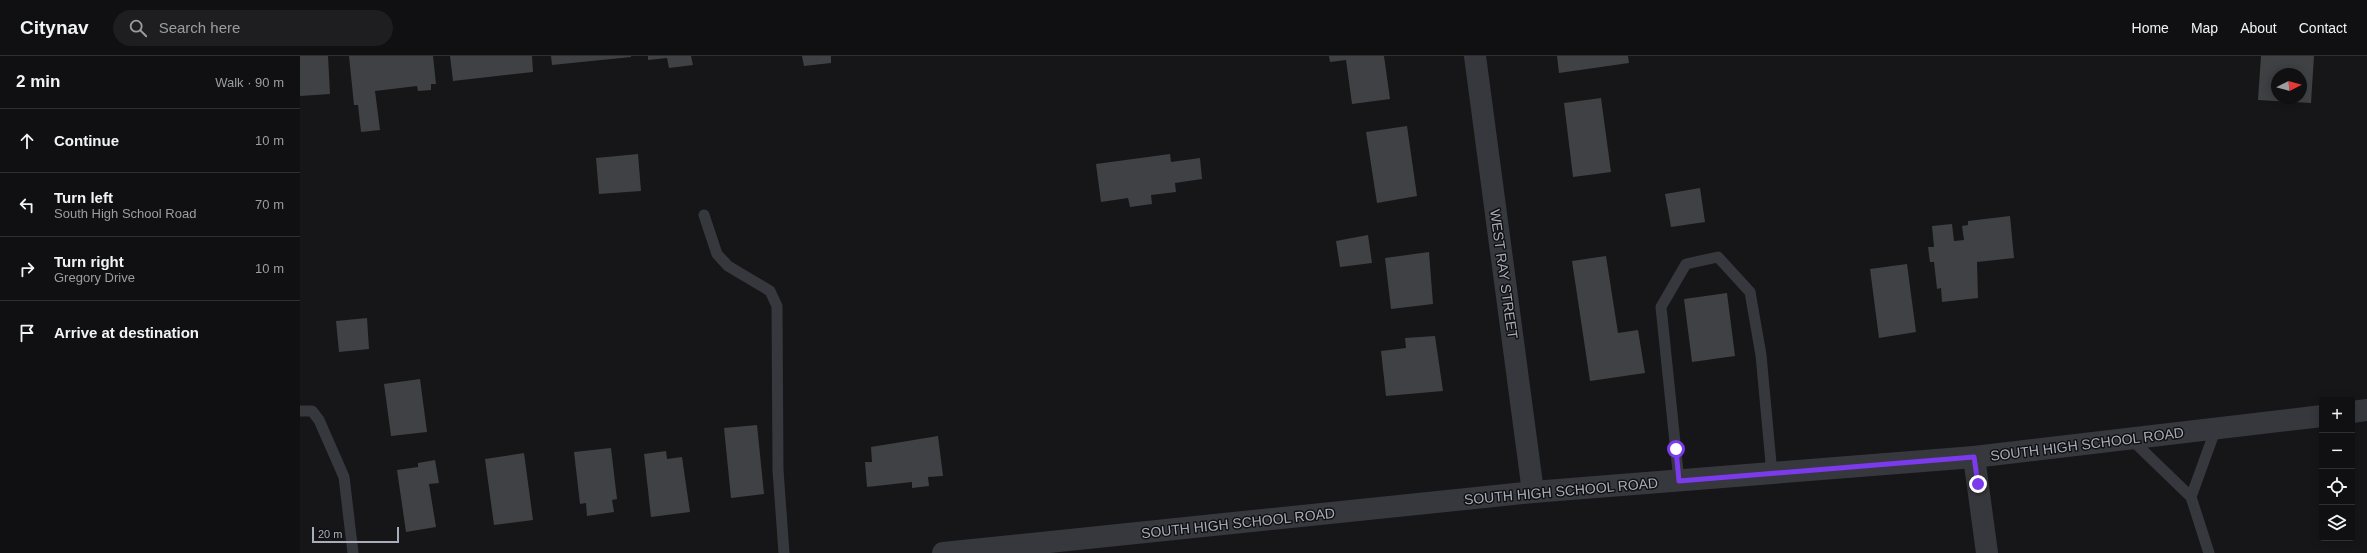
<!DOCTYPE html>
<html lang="en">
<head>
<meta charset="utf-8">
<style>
	:root { --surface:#101012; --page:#1e1e20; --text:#f1f3f6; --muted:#9c9d9f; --line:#303032 }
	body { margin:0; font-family:Arial,sans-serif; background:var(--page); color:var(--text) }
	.controls { position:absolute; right:12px; bottom:12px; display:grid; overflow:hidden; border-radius:4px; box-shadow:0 2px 10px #0003 }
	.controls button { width:36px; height:36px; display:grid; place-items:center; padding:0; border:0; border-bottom:1px solid var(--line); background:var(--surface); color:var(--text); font:20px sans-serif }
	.compass { position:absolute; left:1971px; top:12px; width:36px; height:36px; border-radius:50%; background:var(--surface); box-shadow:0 2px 10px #0003; rotate:84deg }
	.scale { position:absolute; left:12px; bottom:10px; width:87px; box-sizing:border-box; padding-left:4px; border:2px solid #a8adb8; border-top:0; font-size:11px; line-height:14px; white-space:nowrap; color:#a8adb8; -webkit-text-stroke:3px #111113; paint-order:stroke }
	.stop { position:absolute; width:12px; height:12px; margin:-9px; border:3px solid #7c3aed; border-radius:50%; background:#fff }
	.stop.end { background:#7c3aed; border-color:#fff; box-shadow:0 1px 4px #0008 }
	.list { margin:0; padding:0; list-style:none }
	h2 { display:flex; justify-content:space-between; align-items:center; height:52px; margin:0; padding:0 16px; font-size:17px }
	h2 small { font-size:13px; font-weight:400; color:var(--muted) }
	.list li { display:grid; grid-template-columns:26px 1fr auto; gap:12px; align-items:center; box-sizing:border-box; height:64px; padding:0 16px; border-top:1px solid var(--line) }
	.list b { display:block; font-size:15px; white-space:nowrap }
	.list p { margin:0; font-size:13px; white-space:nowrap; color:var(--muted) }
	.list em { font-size:13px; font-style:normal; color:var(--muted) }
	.icon { flex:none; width:22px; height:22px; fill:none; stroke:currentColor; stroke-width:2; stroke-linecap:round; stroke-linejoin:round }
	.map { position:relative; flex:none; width:2067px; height:497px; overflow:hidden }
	header { display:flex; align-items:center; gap:24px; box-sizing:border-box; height:56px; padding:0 20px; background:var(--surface); border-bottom:1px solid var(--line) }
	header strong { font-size:19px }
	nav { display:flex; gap:22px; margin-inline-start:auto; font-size:14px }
	.search { width:280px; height:36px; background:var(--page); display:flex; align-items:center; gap:10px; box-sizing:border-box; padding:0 14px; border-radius:22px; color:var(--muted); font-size:15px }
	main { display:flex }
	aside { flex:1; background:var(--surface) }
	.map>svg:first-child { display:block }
	.building { fill:#404145; fill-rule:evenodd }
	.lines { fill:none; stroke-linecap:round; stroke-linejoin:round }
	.service { stroke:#37383d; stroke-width:11 }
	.minor { stroke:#37383d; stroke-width:22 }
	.tertiary { stroke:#37383d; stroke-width:22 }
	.route { stroke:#7c3aed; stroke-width:5 }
	.labels { text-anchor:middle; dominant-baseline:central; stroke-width:3; stroke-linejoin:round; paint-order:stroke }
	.street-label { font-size:14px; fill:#a8adb8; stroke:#111113 }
</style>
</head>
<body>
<header>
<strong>Citynav</strong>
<div class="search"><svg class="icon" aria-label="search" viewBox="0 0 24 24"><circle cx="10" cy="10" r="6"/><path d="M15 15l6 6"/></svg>Search here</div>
<nav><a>Home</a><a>Map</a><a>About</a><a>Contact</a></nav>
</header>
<main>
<aside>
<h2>2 min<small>Walk · 90 m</small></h2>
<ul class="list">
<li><svg class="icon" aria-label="ahead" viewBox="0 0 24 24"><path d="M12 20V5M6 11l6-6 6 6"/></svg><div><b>Continue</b></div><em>10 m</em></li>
<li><svg class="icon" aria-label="left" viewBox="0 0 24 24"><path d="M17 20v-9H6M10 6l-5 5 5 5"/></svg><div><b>Turn left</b><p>South High School Road</p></div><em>70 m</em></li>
<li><svg class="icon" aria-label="right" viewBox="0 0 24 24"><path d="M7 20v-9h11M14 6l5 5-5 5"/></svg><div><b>Turn right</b><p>Gregory Drive</p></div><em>10 m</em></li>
<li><svg class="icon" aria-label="arrive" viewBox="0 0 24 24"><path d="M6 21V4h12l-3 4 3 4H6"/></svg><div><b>Arrive at destination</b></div></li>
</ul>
</aside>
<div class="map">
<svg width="2067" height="497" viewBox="0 0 2067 497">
	<rect width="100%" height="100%" fill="#161618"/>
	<path class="building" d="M0,0H28L30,38L0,40Z
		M49,0H133L136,28H131V34L118,35L117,30L75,35L80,74L61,76L58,49H54Z
		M150,0H232L233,16L153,25Z
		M251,0H331V1L252,9Z
		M348,0H391L393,9L369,12L367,2L348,4Z
		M502,0H531V7L504,10Z
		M1029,0H1084L1090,43L1052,48L1046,4L1030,6Z
		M1257,0H1328L1329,7L1259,17Z
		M1961,0H2014L2011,47L1958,44ZM1977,18H2001V42H1977Z
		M1301,42L1311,116L1273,121L1264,47Z
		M1107,70L1117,140L1077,147L1066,76Z
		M338,98L341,135L299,138L296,102Z
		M870,98L871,106L900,102L902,123L875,127L876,136L851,139L852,148L830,151L828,142L801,146L796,108Z
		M1400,132L1405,166L1371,171L1365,138Z
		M1710,160L1714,202L1677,206L1678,242L1642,246L1641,232L1637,233L1634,206H1630L1628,191H1634L1632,170L1652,168L1654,185L1664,184L1662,170L1668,169V165Z
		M1068,179L1072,207L1040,211L1036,185Z
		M1129,196L1133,248L1091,253L1085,202Z
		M1306,200L1318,277L1338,274L1345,317L1290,325L1272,205Z
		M1607,208L1616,276L1579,282L1570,213Z
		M1427,237L1435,300L1392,306L1384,243Z
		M67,262L69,293L39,296L36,265Z
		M1135,280L1143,335L1086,340L1081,295L1106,292L1105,282Z
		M120,323L127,376L91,380L84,328Z
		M457,369L464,438L431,442L424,372Z
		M638,380L643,420L628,421L629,430L612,432V426L567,431L565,406H572L571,391Z
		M311,392L317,443L312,444L314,456L287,460L286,447L280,448L274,396Z
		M366,395L367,403L382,401L390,456L351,461L344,398Z
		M224,397L233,464L194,469L185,403Z
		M135,404L139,427L129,428L136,471L106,476L97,414L118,411V407Z"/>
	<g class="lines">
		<path class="service" d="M404,159L417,198L428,210L470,235L477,250L478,414L484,497
			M0,355H12L19,364L44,421L53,497
			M1832,384L1891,441L1909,497
			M1379,425L1361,251L1386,208L1418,201L1450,236L1461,299L1472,418
			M1891,441L1916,372"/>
		<path class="minor" d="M1175,0L1233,436
			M1674,401L1687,497"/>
		<path class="tertiary" d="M2052,356L2067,354
			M643,497L1233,436L1674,401L2022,360"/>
	</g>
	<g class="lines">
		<path class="route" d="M1376,393L1379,425L1674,401L1678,428"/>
	</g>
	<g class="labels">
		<g class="street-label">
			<text transform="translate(1204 218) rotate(82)">WEST RAY STREET</text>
			<text transform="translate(1787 388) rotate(-7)">SOUTH HIGH SCHOOL ROAD</text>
			<text transform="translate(1261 435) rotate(-5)">SOUTH HIGH SCHOOL ROAD</text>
			<text transform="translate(938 467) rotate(-6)">SOUTH HIGH SCHOOL ROAD</text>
		</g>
	</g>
</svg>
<div class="controls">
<button>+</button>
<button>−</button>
<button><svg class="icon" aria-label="locate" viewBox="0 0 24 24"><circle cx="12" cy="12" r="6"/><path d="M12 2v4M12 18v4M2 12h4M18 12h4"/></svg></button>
<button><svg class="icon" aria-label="layers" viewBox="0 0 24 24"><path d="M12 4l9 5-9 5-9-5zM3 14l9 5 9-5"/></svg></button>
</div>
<svg class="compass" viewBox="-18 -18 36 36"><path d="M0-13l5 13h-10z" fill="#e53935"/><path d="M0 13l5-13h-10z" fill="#9c9d9f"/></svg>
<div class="scale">20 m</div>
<div class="stop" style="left:1376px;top:393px"></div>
<div class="stop end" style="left:1678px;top:428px"></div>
</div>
</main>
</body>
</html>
